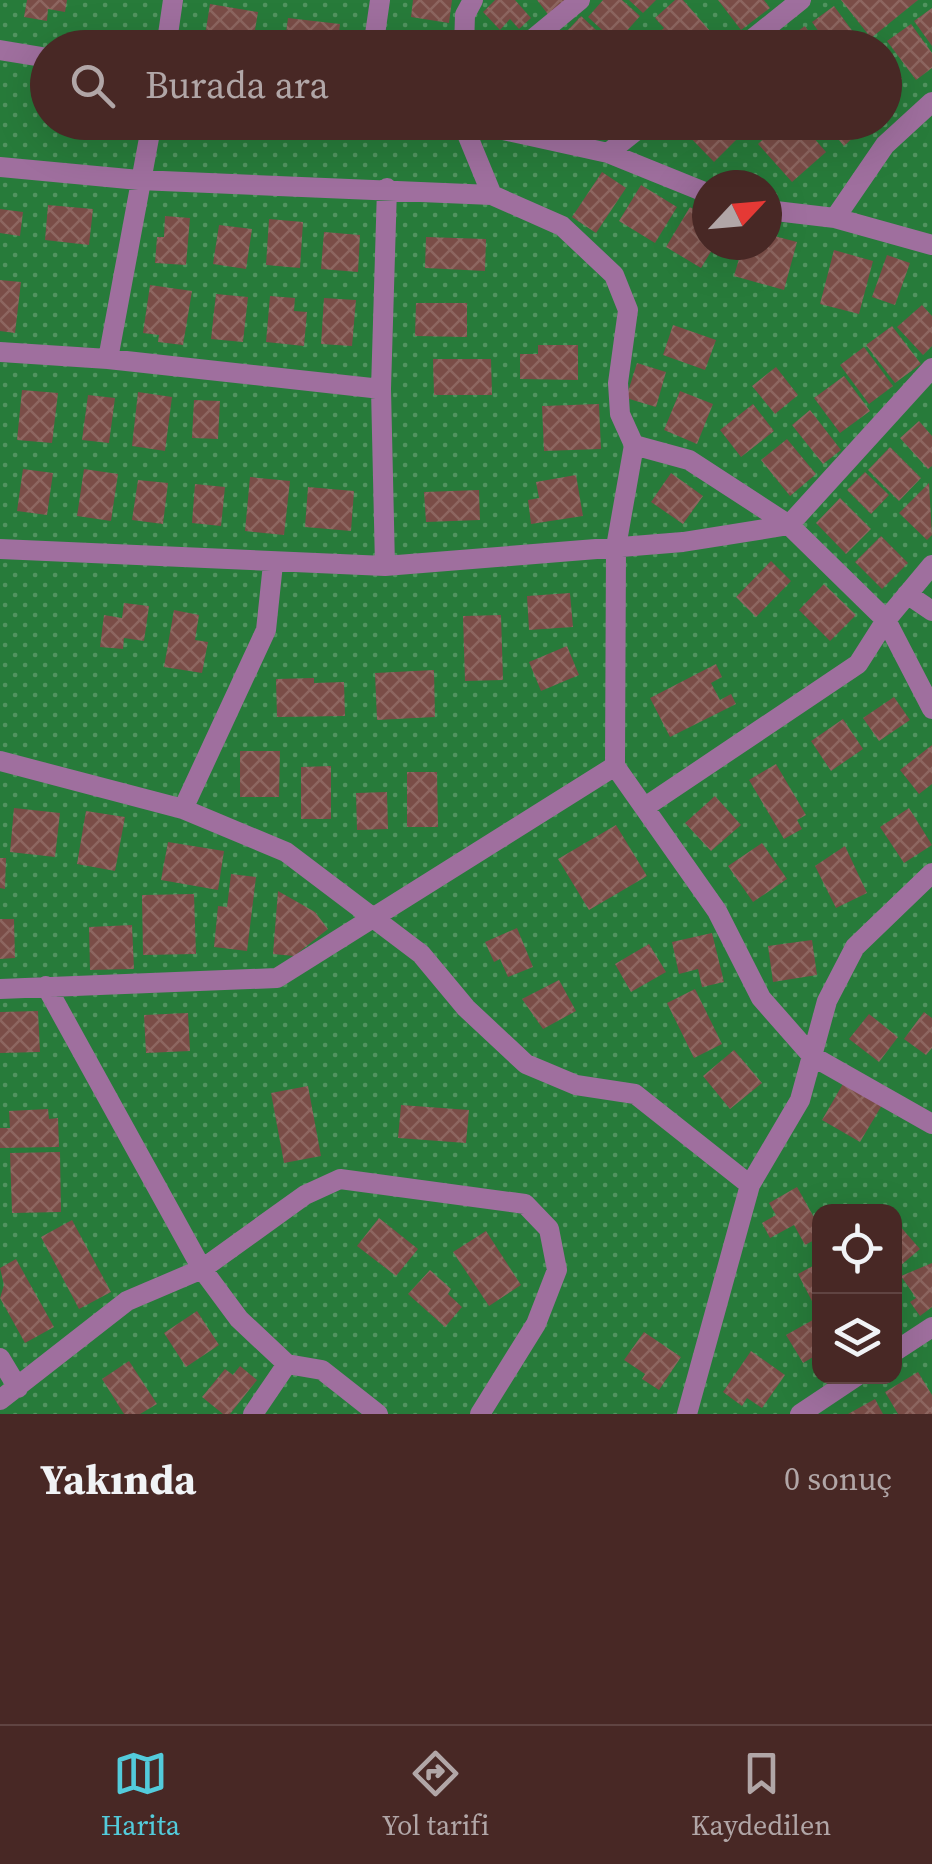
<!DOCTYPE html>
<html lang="tr">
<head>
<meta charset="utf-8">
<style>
	:root { --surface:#482825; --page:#523432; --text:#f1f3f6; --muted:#b1a6a7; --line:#604442; --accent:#53cbdb }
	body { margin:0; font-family:"Source Serif 4",serif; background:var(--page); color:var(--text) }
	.controls { position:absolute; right:30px; bottom:30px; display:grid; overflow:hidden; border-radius:20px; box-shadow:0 10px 40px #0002 }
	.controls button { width:90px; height:90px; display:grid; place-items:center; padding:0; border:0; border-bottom:2px solid var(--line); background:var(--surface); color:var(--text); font:50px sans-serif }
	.compass { position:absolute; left:692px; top:170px; width:90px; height:90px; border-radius:50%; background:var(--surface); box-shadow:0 10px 40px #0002; rotate:64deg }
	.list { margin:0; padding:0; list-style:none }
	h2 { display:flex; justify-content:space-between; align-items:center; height:130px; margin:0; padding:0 40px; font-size:42px }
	h2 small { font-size:32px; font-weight:400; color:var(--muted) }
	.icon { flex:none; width:55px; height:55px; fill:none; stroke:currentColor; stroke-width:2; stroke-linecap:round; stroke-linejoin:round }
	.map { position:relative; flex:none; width:932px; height:1414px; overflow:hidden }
	.search { position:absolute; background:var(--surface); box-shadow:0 10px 40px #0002; left:30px; right:30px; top:30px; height:110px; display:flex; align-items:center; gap:25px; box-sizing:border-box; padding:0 35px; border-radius:55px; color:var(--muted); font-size:38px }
	.sheet { height:310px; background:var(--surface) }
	nav { display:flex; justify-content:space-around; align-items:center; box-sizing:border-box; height:140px; border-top:2px solid var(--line); background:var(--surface); font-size:28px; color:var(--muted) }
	nav a { display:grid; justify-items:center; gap:5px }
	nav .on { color:var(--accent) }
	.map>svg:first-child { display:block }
	.park { fill:url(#park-dots); fill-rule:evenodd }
	.building { fill:url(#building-cross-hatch) }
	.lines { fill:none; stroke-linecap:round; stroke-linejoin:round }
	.street { stroke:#9f6f9e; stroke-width:20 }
</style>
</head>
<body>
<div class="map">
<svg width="932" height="1414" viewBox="0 0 932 1414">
	<defs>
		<pattern id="park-dots" width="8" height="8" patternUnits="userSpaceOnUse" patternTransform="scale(2.5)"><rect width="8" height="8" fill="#277b3a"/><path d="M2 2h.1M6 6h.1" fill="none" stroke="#51935f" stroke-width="1.8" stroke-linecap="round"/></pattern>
		<pattern id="building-cross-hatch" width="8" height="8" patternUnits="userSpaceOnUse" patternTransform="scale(2.5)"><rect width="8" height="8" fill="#7a4d47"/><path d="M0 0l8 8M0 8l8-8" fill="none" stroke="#8d6660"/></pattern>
	</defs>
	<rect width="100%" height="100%" fill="#603631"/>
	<path class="park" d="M0,0H932V1414H0ZM48,48H884V122H48ZM707,185H767V245H707ZM820,1212H894V1376H820Z"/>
	<path class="building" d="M27,0H67L65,12L48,9L47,21L24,17Z
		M413,0H452L449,23L411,17Z
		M495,0H515L531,18L519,29L510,19L500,30L483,12Z
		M537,0H566L550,17Z
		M603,0H622L640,16L616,43L588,17Z
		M629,0H656L643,13Z
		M675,0H683L710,31L691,48H667L656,35L664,28L655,18Z
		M718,0H764L770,8L741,30Z
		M841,0H918L871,38Z
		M210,4L258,12L252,48L204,42Z
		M834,6L862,44L858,48H830L812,22Z
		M932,8V46L914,21Z
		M581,16L609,42L604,48L555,44Z
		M288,18L340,24L337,48H284Z
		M911,24L932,53V68L916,80L887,41Z
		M805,26L820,48H786L782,42Z
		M406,30L440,38L438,48H403Z
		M884,58L902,79L884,93Z
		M687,122H731L742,134L714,162L681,128Z
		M782,122H800L826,152L792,182L758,144Z
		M824,122H870L844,146Z
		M602,172L626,188L596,233L572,217Z
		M641,185L677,207L655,243L619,221Z
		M48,205L93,209L89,245L45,240Z
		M690,207L707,218V245H715L701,268L666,247Z
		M0,209L23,212L20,236L0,233Z
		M165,216L190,218L186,265L155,263L157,237H164Z
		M269,219L303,222L300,268L266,265Z
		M219,225L252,229L246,269L213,264Z
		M324,232L360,235L358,272L321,269Z
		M767,234L797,242L784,290L734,276L743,245H767Z
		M426,237L486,239L485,271L425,268Z
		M834,250L873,261L859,314L820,304Z
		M887,255L910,263L895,305L872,297Z
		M0,280L21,282L15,333L0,331Z
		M150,285L192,291L183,345L158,342L159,335L143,333Z
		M216,294L248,297L243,342L211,339Z
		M270,296L295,298L294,311L307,312L304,346L266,342Z
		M324,298L356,300L352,346L321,344Z
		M416,303H467V337L415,336Z
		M922,305L932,316V346L923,355L897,327Z
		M673,325L716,340L705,370L663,355Z
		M892,326L921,364L895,383L866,345Z
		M538,345H578V380L520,379V354H538Z
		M864,347L893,386L869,404L840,365Z
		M433,359H491L492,395H434Z
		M637,363L666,372L656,407L626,398Z
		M776,367L798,395L775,414L752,386Z
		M844,376L870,411L840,433L814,398Z
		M22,390L58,393L52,443L17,440Z
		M680,391L713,404L697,444L664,430Z
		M138,392L172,397L165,451L132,446Z
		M88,395L115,398L109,443L82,440Z
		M194,400L220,401L218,439L192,438Z
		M599,404L601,449L544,451L542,406Z
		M753,404L774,431L741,457L720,430Z
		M810,410L841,450L823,464L792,425Z
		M919,421L932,436V466L928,469L900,438Z
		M787,439L816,474L790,496L761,460Z
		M890,447L921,478L899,501L868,470Z
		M23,469L53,473L47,515L17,511Z
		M84,469L118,474L111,521L77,516Z
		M865,472L889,495L871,514L847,490Z
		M671,473L703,496L683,524L651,502Z
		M576,475L583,516L531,524L528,500L539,498L536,482Z
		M250,477L290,481L284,535L245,531Z
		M138,480L168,483L163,524L132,520Z
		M929,483L932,535L927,540L899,513Z
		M195,484L225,487L221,526L192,523Z
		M308,487L354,491L351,531L305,527Z
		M479,490L480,520L426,522L424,492Z
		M840,498L871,529L846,554L816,523Z
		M881,536L908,563L882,589L855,562Z
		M771,561L791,581L756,617L736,597Z
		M824,584L856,615L830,641L799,610Z
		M570,593L573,627L529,630L527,596Z
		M124,603L149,606L144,641L124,638L123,649L100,647L104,615L122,618Z
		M174,610L199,615L195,640L208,642L202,673L164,667Z
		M501,615L503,680L465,681L463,616Z
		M567,646L579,675L541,691L529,662Z
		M716,664L722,677L711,683L720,700L731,694L736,704L670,737L650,698Z
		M434,670L435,717L377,720L375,673Z
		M314,678V683L344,682L345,716L277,717L276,679Z
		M894,697L910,720L879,741L863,718Z
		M843,719L863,749L831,771L811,741Z
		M932,745V784L919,794L900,770Z
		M240,751H280L279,797H240Z
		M776,764L806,815L797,820L802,829L784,839L749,780Z
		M331,766V819H301V767Z
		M407,772H437L438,827H407Z
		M387,792L388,829L357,830L356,793Z
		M715,796L741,825L711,851L685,823Z
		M14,808L60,813L55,857L10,852Z
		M909,808L932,845L904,863L880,827Z
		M86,811L125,817L115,871L77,864Z
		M616,825L647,876L589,910L558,859Z
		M168,842L224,851L218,890L161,880Z
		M762,843L787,879L753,902L728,866Z
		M845,846L867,893L836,908L815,866Z
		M0,858H6L5,889L0,888Z
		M231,874L256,877L247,951L214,947L218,906L227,907Z
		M278,891L315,912L328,929L294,956L273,954Z
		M194,894L196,954L143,955L142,895Z
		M0,919H14L15,958L0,959Z
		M132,925L134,969L90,970L89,927Z
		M517,928L533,967L508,977L500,959L494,962L485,942Z
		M712,933L724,982L702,987L698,969L679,974L672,942Z
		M812,940L817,975L773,982L768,946Z
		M649,944L666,972L631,992L615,964Z
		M559,980L576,1011L543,1029L522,999Z
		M695,989L722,1044L694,1058L667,1003Z
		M38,1011L40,1052L0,1053V1012Z
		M924,1012L932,1018V1048L926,1055L904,1039Z
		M188,1013L190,1051L146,1053L144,1015Z
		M869,1014L898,1037L879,1062L849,1039Z
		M734,1050L762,1083L730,1109L703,1076Z
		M844,1082L882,1105L860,1142L822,1120Z
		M308,1086L321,1156L284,1163L271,1093Z
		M401,1105L469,1110L466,1143L398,1138Z
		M48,1109L49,1119L58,1118L59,1147L0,1148V1128H10L9,1111Z
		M60,1152L61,1212L12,1213L10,1153Z
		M797,1187L820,1228V1237L805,1245L794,1225L770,1238L762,1223L776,1215L769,1203Z
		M379,1218L418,1249L396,1276L357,1246Z
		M72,1220L111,1292L79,1309L41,1237Z
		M899,1225L920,1249L894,1271V1229Z
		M486,1231L521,1285L489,1306L453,1252Z
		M16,1259L54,1327L25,1343L0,1298L4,1285L0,1268Z
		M820,1262V1307L816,1309L798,1274Z
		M932,1263V1307L920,1316L910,1302L916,1298L901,1276Z
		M430,1270L451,1289L448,1294L462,1307L445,1327L408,1294Z
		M197,1311L219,1345L186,1367L164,1333Z
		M820,1316V1353L803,1363L786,1335Z
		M644,1332L681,1357L659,1390L642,1379L645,1374L624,1360Z
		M751,1351L785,1375L762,1408L747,1398L742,1406L723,1392Z
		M129,1361L157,1404L140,1414H124L102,1379Z
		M240,1366L257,1380L230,1414H223L202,1397L225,1369L233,1375Z
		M918,1372L932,1395V1414H898L885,1392Z
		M875,1399L883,1414H848Z"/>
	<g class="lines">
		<path class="street" d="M166,48L173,0
			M373,48L380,0
			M464,48L465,15L473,0
			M522,48L580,0
			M741,48L801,0
			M0,50L48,58
			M467,122L608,153L707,193
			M608,153L647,122
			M0,167L139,180L492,195
			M767,210L835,218L932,245
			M835,218L885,145L932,102
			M0,352L108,359L381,389
			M108,359L152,122
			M634,445L689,460L789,525L886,620L932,709
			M0,549L385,566L683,542L789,525L932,368
			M385,566L381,389L387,188
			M907,594L932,611
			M0,761L183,809L286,852L421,954L466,1008L526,1064L576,1085L635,1094L750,1185
			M615,766L717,911L761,998L812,1056L932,1124
			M645,807L858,664L886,620L932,565
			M183,809L266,630L273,564
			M46,986L202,1269L239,1319L287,1364L322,1370L378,1414
			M0,989L277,978L615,766L616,547L634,445L620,414L618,383L628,310L614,275L562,226L492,195L462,122
			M894,1352L932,1327
			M0,1358L18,1388
			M0,1400L127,1301L202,1269L305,1195L340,1179L525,1204L549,1229L557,1270L536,1324L480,1414
			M253,1414L287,1364
			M687,1414L750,1185L800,1100L827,1001L855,947L932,873
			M800,1414L857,1376"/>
	</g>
</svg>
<div class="controls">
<button><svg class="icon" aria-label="locate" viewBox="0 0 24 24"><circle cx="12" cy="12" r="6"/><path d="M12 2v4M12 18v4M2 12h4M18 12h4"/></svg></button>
<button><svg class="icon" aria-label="layers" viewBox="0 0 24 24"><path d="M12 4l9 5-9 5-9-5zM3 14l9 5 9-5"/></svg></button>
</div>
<svg class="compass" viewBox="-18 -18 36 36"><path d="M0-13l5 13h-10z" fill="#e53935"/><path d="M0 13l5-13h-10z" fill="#b1a6a7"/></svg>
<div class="search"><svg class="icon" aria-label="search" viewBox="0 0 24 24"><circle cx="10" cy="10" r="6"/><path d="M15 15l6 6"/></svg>Burada ara</div>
</div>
<section class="sheet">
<h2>Yakında<small>0 sonuç</small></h2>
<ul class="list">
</ul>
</section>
<nav>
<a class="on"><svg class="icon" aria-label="map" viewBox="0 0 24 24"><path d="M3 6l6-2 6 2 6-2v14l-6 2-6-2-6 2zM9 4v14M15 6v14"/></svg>Harita</a>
<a><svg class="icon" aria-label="directions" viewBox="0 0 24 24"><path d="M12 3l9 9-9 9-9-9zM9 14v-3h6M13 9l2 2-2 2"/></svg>Yol tarifi</a>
<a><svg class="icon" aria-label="saved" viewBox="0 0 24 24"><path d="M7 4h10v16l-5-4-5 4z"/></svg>Kaydedilen</a>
</nav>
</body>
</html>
